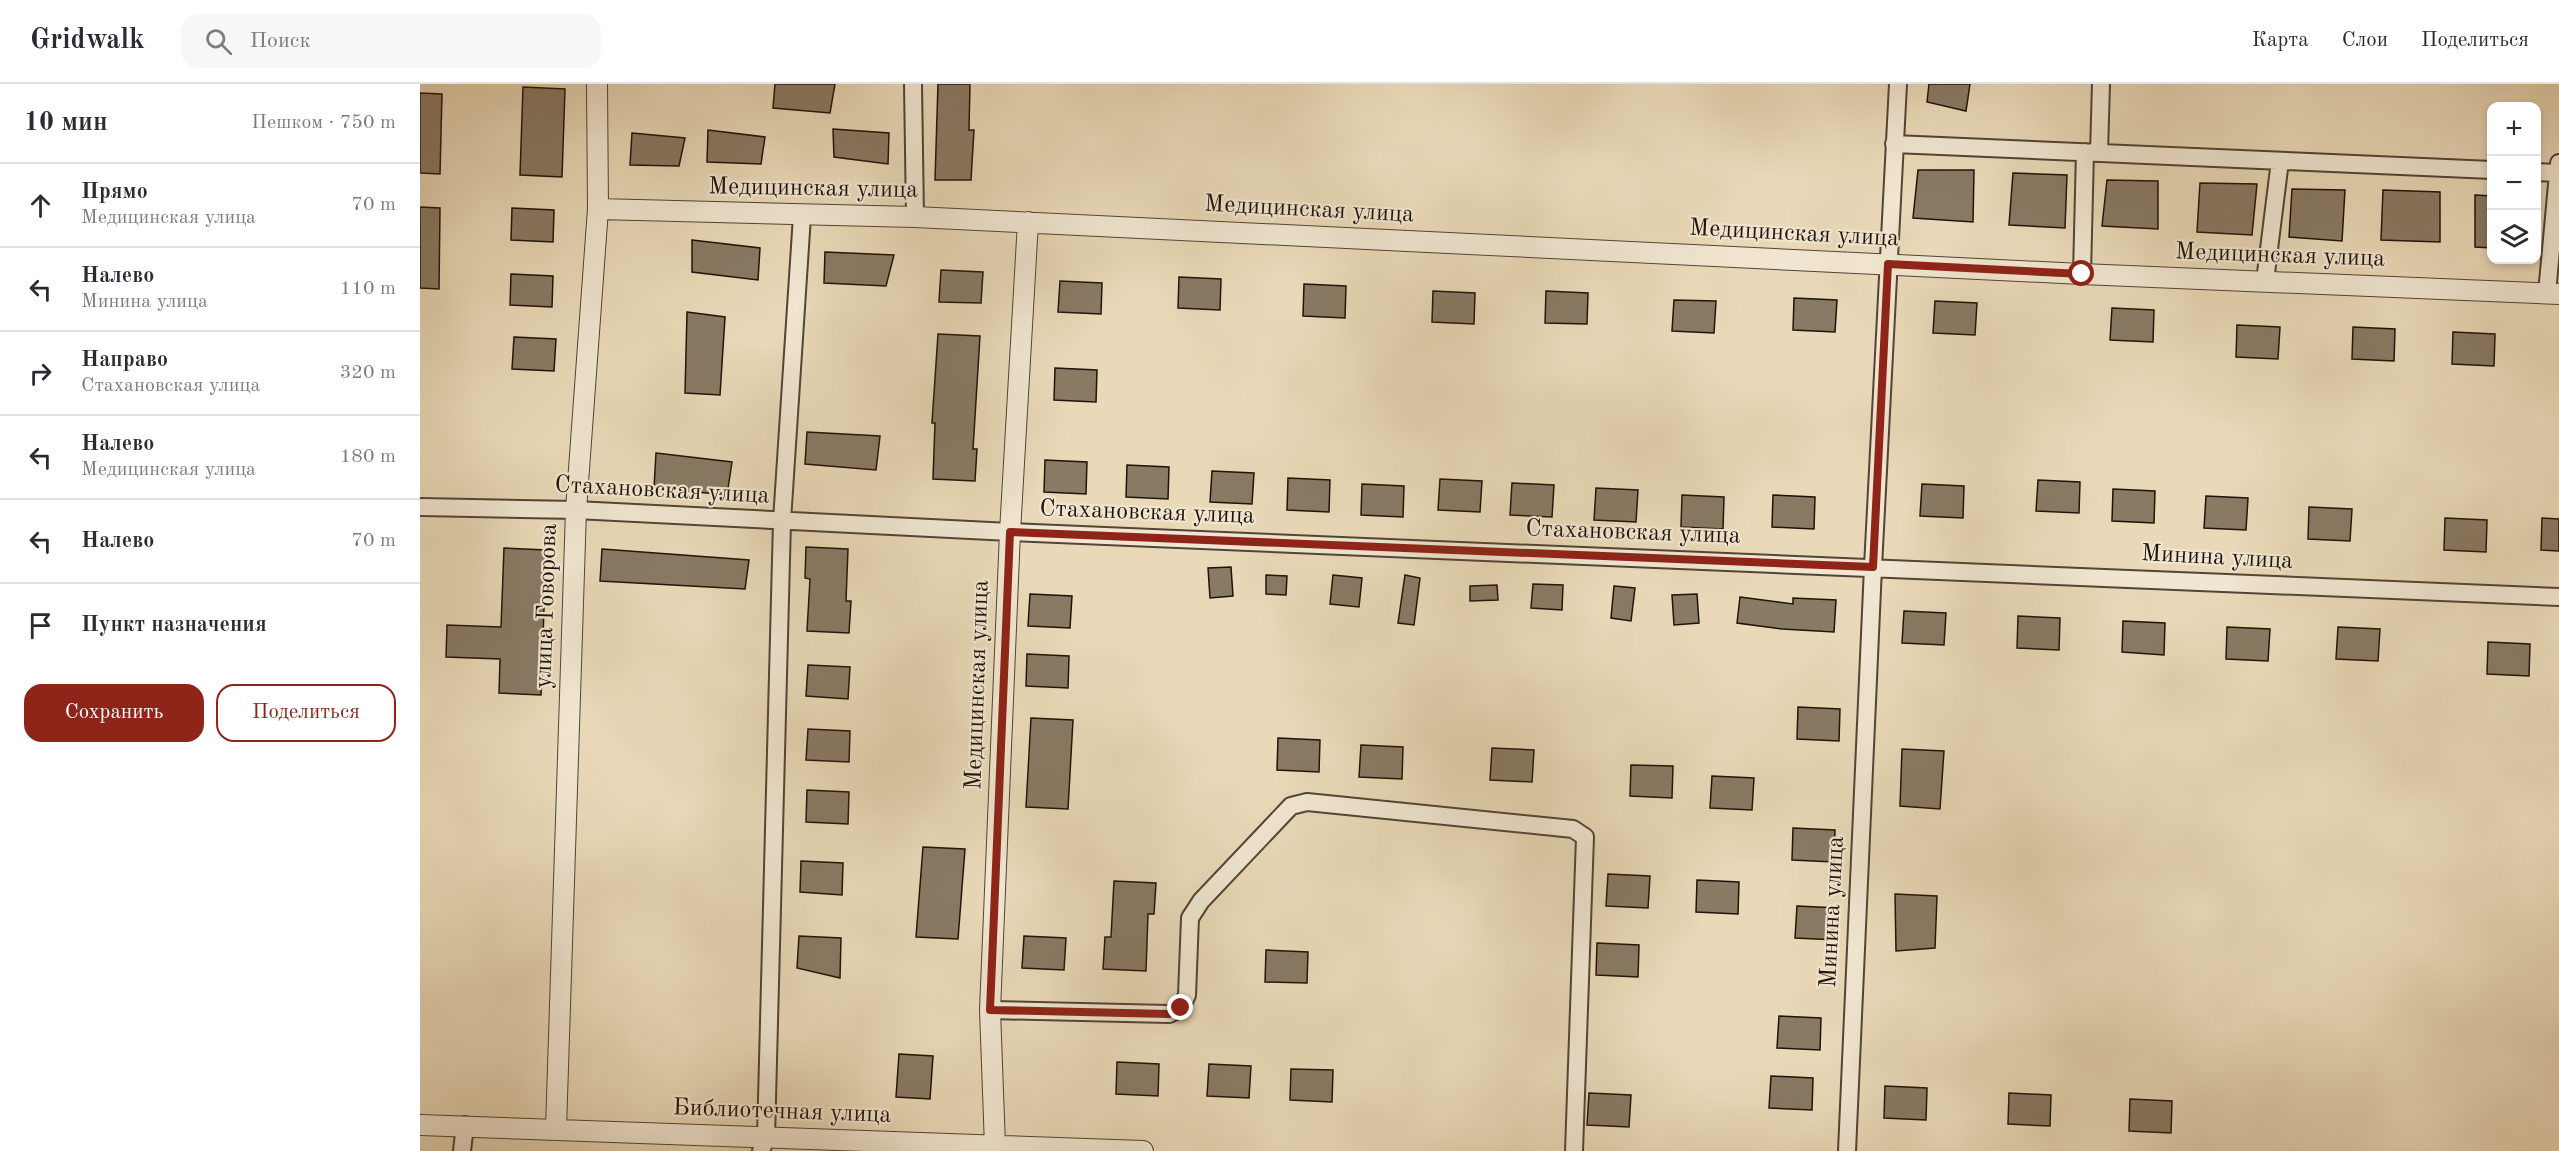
<!DOCTYPE html>
<html lang="ru">
<head>
<meta charset="utf-8">
<style>
	:root { --surface:#fff; --page:#f7f7f7; --text:#2b2b33; --muted:#7c7c81; --line:#e1e1e2; --accent:#8f2418 }
	body { margin:0; font-family:"Old Standard TT",serif; background:var(--page); color:var(--text) }
	.controls { position:absolute; right:18px; top:18px; display:grid; overflow:hidden; border-radius:12px; box-shadow:0 3px 9px #0003 }
	.controls button { width:54px; height:54px; display:grid; place-items:center; padding:0; border:0; border-bottom:2px solid var(--line); background:var(--surface); color:var(--text); font:30px sans-serif }
	.stop { position:absolute; width:18px; height:18px; margin:-14px; border:4px solid #8f2418; border-radius:50%; background:#fff }
	.stop.end { background:#8f2418; border-color:#fff; box-shadow:0 2px 6px #0008 }
	.list { margin:0; padding:0; list-style:none }
	h2 { display:flex; justify-content:space-between; align-items:center; height:78px; margin:0; padding:0 24px; font-size:26px }
	h2 small { font-size:20px; font-weight:400; color:var(--muted) }
	.list li { display:grid; grid-template-columns:39px 1fr auto; gap:18px; align-items:center; box-sizing:border-box; height:84px; padding:0 24px; border-top:2px solid var(--line) }
	.list b { display:block; font-size:22px; white-space:nowrap }
	.list p { margin:0; font-size:20px; white-space:nowrap; color:var(--muted) }
	.list em { font-size:20px; font-style:normal; color:var(--muted) }
	.actions { display:flex; gap:12px; padding:18px 24px }
	.actions a { flex:1; padding:14px 0; border:2px solid var(--accent); border-radius:18px; text-align:center; font-size:21px; color:var(--accent) }
	.actions .main { background:var(--accent); color:#fff }
	.icon { flex:none; width:33px; height:33px; fill:none; stroke:currentColor; stroke-width:2; stroke-linecap:round; stroke-linejoin:round }
	.map { position:relative; flex:none; width:2139px; height:1067px; overflow:hidden }
	header { display:flex; align-items:center; gap:36px; box-sizing:border-box; height:84px; padding:0 30px; background:var(--surface); border-bottom:2px solid var(--line) }
	header strong { font-size:28px }
	nav { display:flex; gap:33px; margin-inline-start:auto; font-size:21px }
	.search { width:420px; height:54px; background:var(--page); display:flex; align-items:center; gap:15px; box-sizing:border-box; padding:0 21px; border-radius:18px; color:var(--muted); font-size:22px }
	main { display:flex }
	aside { flex:1; background:var(--surface) }
	.map>svg:first-child { display:block }
	.building { fill:#897a64; stroke:#20130a; stroke-width:1.5 }
	.lines { fill:none; stroke-linecap:round; stroke-linejoin:round }
	.minor-casing { stroke:#524436; stroke-width:20 }
	.tertiary-casing { stroke:#524436; stroke-width:22 }
	.minor { stroke:#f1e6d1; stroke-width:16 }
	.tertiary { stroke:#f1e6d1; stroke-width:20 }
	.route { stroke:#8f2418; stroke-width:8 }
	.labels { text-anchor:middle; dominant-baseline:central; stroke-width:4.5; stroke-linejoin:round; paint-order:stroke }
	.street-label { font-size:24px; fill:#20130a; stroke:#f1e6d1 }
</style>
</head>
<body>
<header>
<strong>Gridwalk</strong>
<div class="search"><svg class="icon" aria-label="search" viewBox="0 0 24 24"><circle cx="10" cy="10" r="6"/><path d="M15 15l6 6"/></svg>Поиск</div>
<nav><a>Карта</a><a>Слои</a><a>Поделиться</a></nav>
</header>
<main>
<aside>
<h2>10 мин<small>Пешком · 750 m</small></h2>
<ul class="list">
<li><svg class="icon" aria-label="ahead" viewBox="0 0 24 24"><path d="M12 20V5M6 11l6-6 6 6"/></svg><div><b>Прямо</b><p>Медицинская улица</p></div><em>70 m</em></li>
<li><svg class="icon" aria-label="left" viewBox="0 0 24 24"><path d="M17 20v-9H6M10 6l-5 5 5 5"/></svg><div><b>Налево</b><p>Минина улица</p></div><em>110 m</em></li>
<li><svg class="icon" aria-label="right" viewBox="0 0 24 24"><path d="M7 20v-9h11M14 6l5 5-5 5"/></svg><div><b>Направо</b><p>Стахановская улица</p></div><em>320 m</em></li>
<li><svg class="icon" aria-label="left" viewBox="0 0 24 24"><path d="M17 20v-9H6M10 6l-5 5 5 5"/></svg><div><b>Налево</b><p>Медицинская улица</p></div><em>180 m</em></li>
<li><svg class="icon" aria-label="left" viewBox="0 0 24 24"><path d="M17 20v-9H6M10 6l-5 5 5 5"/></svg><div><b>Налево</b></div><em>70 m</em></li>
<li><svg class="icon" aria-label="arrive" viewBox="0 0 24 24"><path d="M6 21V4h12l-3 4 3 4H6"/></svg><div><b>Пункт назначения</b></div></li>
</ul>
<div class="actions"><a class="main">Сохранить</a><a>Поделиться</a></div>
</aside>
<div class="map">
<svg width="2139" height="1067" viewBox="0 0 2139 1067">
	<rect width="100%" height="100%" fill="#e9d9b8"/>
	<filter id="stains"><feTurbulence type="fractalNoise" baseFrequency=".00333" numOctaves="4"/><feColorMatrix values="0 0 0 0 .2 0 0 0 0 .09 0 0 0 0 .02 0 0 0 .5 -.17"/></filter>
	<radialGradient id="worn" r=".72"><stop offset=".6" stop-color="#630" stop-opacity="0"/><stop offset="1" stop-color="#630" stop-opacity=".3"/></radialGradient>
	<path class="building" d="M355,0H415L410,29L353,24Z
		M518,0H550L549,46H554L551,96H515Z
		M1509,0H1550L1546,27L1507,18Z
		M103,3L145,5L142,93L100,91Z
		M0,9L22,10L20,90L0,89Z
		M413,45L469,49L468,80L414,73Z
		M288,46L345,53L341,80L287,78Z
		M212,49L265,54L259,82L210,81Z
		M1498,86H1554L1553,138L1493,134Z
		M1593,89L1647,91L1645,144L1589,141Z
		M1687,96L1738,97V145L1682,142Z
		M1780,99L1837,100L1832,151L1777,148Z
		M1872,105L1925,106L1922,157L1869,153Z
		M1963,106L2020,108V158L1961,156Z
		M2055,111L2072,112V164L2055,163Z
		M0,123L20,124L19,205L0,204Z
		M92,124L134,126L133,158L91,156Z
		M272,156L340,164L338,196L272,188Z
		M405,168L474,171L466,202L404,199Z
		M521,186L563,188L561,219L519,218Z
		M91,190L133,192L132,223L90,221Z
		M759,193L801,195L800,226L758,224Z
		M640,197L682,199L681,230L638,228Z
		M884,200L926,202L925,234L883,232Z
		M1013,207L1055,209L1054,240L1012,238Z
		M1126,207L1168,209L1167,240L1125,239Z
		M1374,214L1417,216L1415,248L1373,246Z
		M1254,216L1296,217L1294,249L1252,247Z
		M1515,217L1557,219L1555,251L1513,249Z
		M1692,224L1734,226L1733,258L1690,256Z
		M267,228L305,233L300,311L265,309Z
		M1817,241L1860,243L1858,275L1816,273Z
		M1933,243L1975,245L1974,277L1932,275Z
		M2033,248L2075,250L2074,282L2032,280Z
		M518,250L560,252L553,365H557L555,397L513,395L515,339H512Z
		M94,253L136,255L134,287L92,285Z
		M635,284L677,286L676,318L634,316Z
		M387,348L460,352L456,386L385,380Z
		M236,369L312,378L307,411L234,404Z
		M625,376L667,378L666,410L624,408Z
		M707,381L749,383L748,415L706,413Z
		M792,387L834,389L832,420L790,418Z
		M868,394L910,396L909,428L867,426Z
		M1020,395L1062,397L1060,428L1018,426Z
		M1618,396L1660,398L1659,429L1616,427Z
		M1092,399L1134,401L1132,433L1090,431Z
		M942,400L984,402L983,433L941,431Z
		M1502,400L1544,402L1543,434L1500,432Z
		M1176,404L1218,406L1216,438L1174,436Z
		M1693,405L1735,407L1734,439L1692,437Z
		M1262,411L1304,413L1303,445L1261,443Z
		M1353,411L1395,413L1394,445L1352,443Z
		M1786,412L1828,414L1826,446L1784,444Z
		M1889,423L1932,425L1930,457L1888,455Z
		M2025,434L2067,436L2066,468L2024,466Z
		M2122,434L2139,435V467L2121,466Z
		M386,463L428,465L426,517H431L429,549L387,547L390,495L385,494Z
		M84,464L126,466L121,611L79,609L80,575L26,573L27,541L81,543Z
		M182,465L329,476L325,505L180,497Z
		M811,483L813,512L790,514L788,484Z
		M846,491L867,492L866,511L846,510Z
		M913,491L942,494L939,523L910,520Z
		M985,491L1000,494L994,541L978,539Z
		M1113,500L1143,501L1142,526L1111,524Z
		M1077,501L1078,516L1050,517V502Z
		M1194,502L1215,504L1211,537L1191,534Z
		M610,510L652,512L650,544L608,542Z
		M1277,510L1279,539L1254,541L1252,511Z
		M1320,513L1373,520V514L1416,516L1414,548L1362,545L1317,539Z
		M1484,527L1526,529L1524,561L1482,559Z
		M1598,532L1640,534L1639,566L1597,564Z
		M1703,537L1745,539L1744,571L1702,568Z
		M1807,543L1850,545L1848,577L1806,575Z
		M1918,543L1960,545L1958,577L1916,575Z
		M2068,558L2110,560L2109,592L2067,590Z
		M607,570L649,572L648,604L606,602Z
		M388,581L430,583L428,615L386,612Z
		M1378,623L1420,625L1419,657L1377,655Z
		M611,634L653,636L648,725L606,723Z
		M388,645L430,647L429,678L386,676Z
		M858,654L900,656L899,688L857,686Z
		M941,661L983,663L982,695L939,693Z
		M1072,664L1114,666L1112,698L1070,696Z
		M1482,665L1524,667L1520,725L1480,722Z
		M1211,681L1253,682L1252,714L1210,712Z
		M1292,692L1334,694L1332,726L1290,724Z
		M387,706L429,708L428,740L386,738Z
		M1373,744L1415,746L1414,778L1372,776Z
		M503,763L545,765L538,855L496,853Z
		M381,777L423,779L422,811L380,808Z
		M1188,790L1230,792L1228,824L1186,822Z
		M1277,796L1319,798L1318,830L1276,828Z
		M694,797L736,799L734,830H728L726,887L683,885L685,853H691Z
		M1475,810L1517,812L1515,864L1476,867Z
		M1377,822L1419,824L1417,856L1375,854Z
		M379,852L421,854L420,894L377,884Z
		M604,852L646,854L644,886L602,884Z
		M1177,859L1219,861L1218,893L1176,891Z
		M846,866L888,868L887,899L845,898Z
		M1359,932L1401,934L1400,966L1357,964Z
		M479,970L513,972L510,1015L476,1013Z
		M697,978L739,980L738,1012L696,1010Z
		M789,980L831,982L829,1014L787,1012Z
		M871,985L913,986L912,1018L870,1016Z
		M1351,992L1393,994L1392,1026L1349,1024Z
		M1465,1002L1507,1004L1506,1036L1464,1034Z
		M1169,1009L1211,1011L1209,1043L1167,1041Z
		M1589,1009L1631,1011L1630,1042L1588,1040Z
		M1710,1015L1752,1017L1751,1049L1709,1047Z"/>
	<g class="lines">
		<defs>
			<path id="minor" d="M493,0L495,133
				M1474,60L2072,86
				M1679,69L1681,0
				M2116,88L2138,89
				M1662,190L1665,68
				M1845,197L1860,77
				M2127,209L2139,79
				M0,423L156,426L590,448L2139,513
				M570,926L749,930L761,924L767,911L770,834L781,817L871,722L887,718L1153,745L1165,753L1154,1067
				M42,1067L45,1041
				M341,1067L346,1054L362,437L382,132
				M1427,1067L1453,483L1478,0"/>
			<path id="tertiary" d="M178,125L495,133L1662,190L2139,210
				M0,1041L723,1067
				M136,1045L156,426L178,125L177,0
				M575,1062L570,926L590,448L608,138"/>
		</defs>
		<use href="#minor" class="minor-casing"/>
		<use href="#tertiary" class="tertiary-casing"/>
		<use href="#minor" class="minor"/>
		<use href="#tertiary" class="tertiary"/>
	</g>
	<g class="lines">
		<path class="route" d="M761,924L749,930L570,926L590,448L1453,483L1468,180L1662,190"/>
	</g>
	<g class="labels">
		<g class="street-label">
			<text transform="translate(393 105) rotate(1)">Медицинская улица</text>
			<text transform="translate(889 126) rotate(3)">Медицинская улица</text>
			<text transform="translate(1374 150) rotate(3)">Медицинская улица</text>
			<text transform="translate(1860 172) rotate(2)">Медицинская улица</text>
			<text transform="translate(242 407) rotate(3)">Стахановская улица</text>
			<text transform="translate(727 429) rotate(2)">Стахановская улица</text>
			<text transform="translate(1213 449) rotate(2)">Стахановская улица</text>
			<text transform="translate(1797 474) rotate(3)">Минина улица</text>
			<text transform="translate(127 522) rotate(-88)">улица Говорова</text>
			<text transform="translate(558 601) rotate(-88)">Медицинская улица</text>
			<text transform="translate(1413 828) rotate(-87)">Минина улица</text>
			<text transform="translate(362 1028) rotate(2)">Библиотечная улица</text>
		</g>
	</g>
	<rect width="100%" height="100%" filter="url(#stains)"/>
	<rect width="100%" height="100%" fill="url(#worn)"/>
</svg>
<div class="controls">
<button>+</button>
<button>−</button>
<button><svg class="icon" aria-label="layers" viewBox="0 0 24 24"><path d="M12 4l9 5-9 5-9-5zM3 14l9 5 9-5"/></svg></button>
</div>
<div class="stop" style="left:1662px;top:190px"></div>
<div class="stop end" style="left:761px;top:924px"></div>
</div>
</main>
</body>
</html>
